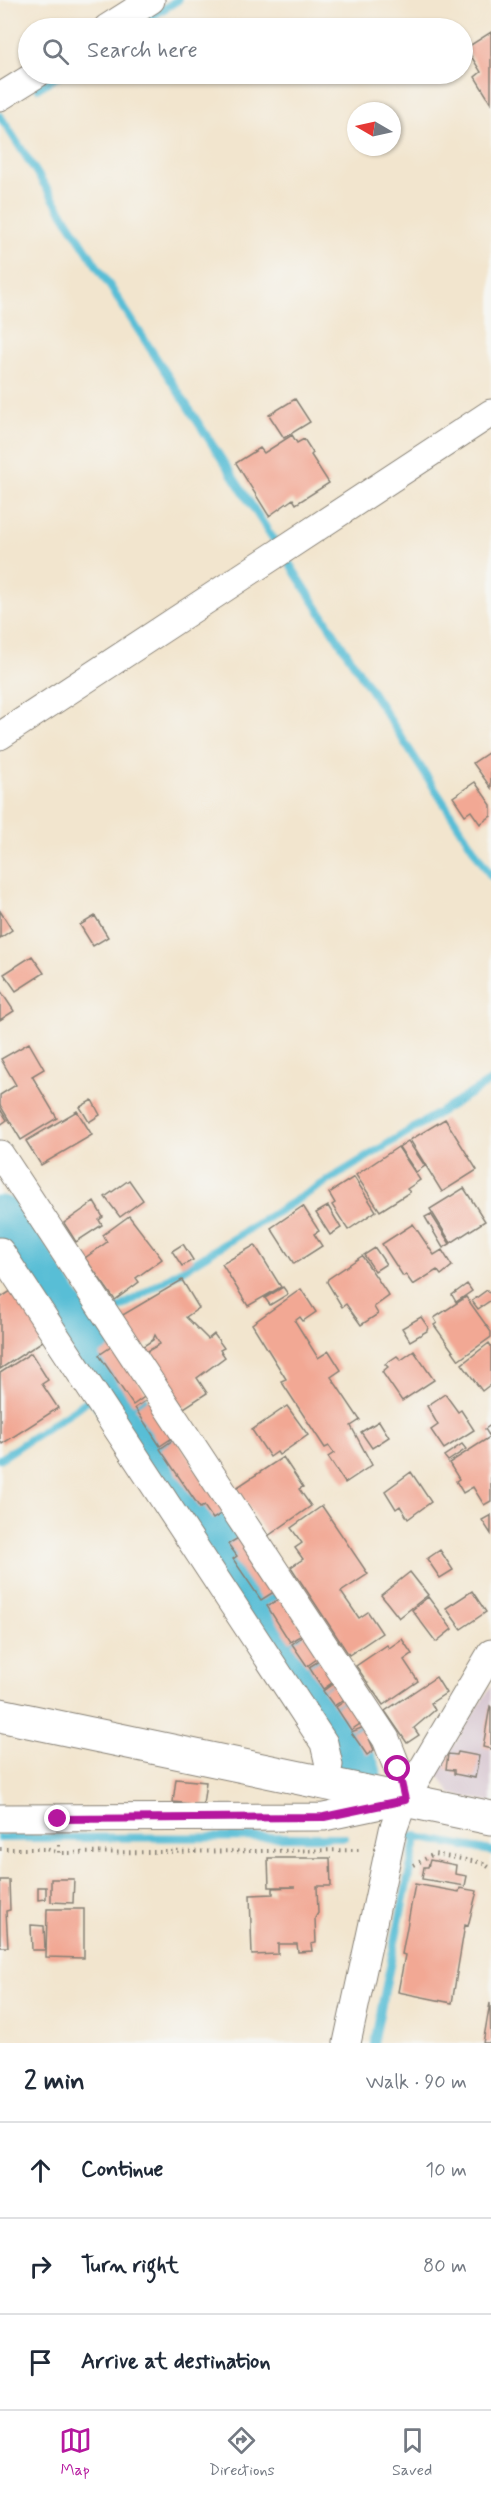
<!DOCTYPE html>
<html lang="en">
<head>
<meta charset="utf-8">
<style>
	:root { --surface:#fff; --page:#f2f2f3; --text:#1f2937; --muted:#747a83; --line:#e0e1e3; --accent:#b5179e }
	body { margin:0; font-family:Mynerve,sans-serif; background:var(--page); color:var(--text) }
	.compass { position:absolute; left:347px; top:102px; width:54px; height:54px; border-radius:50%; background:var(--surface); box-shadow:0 2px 4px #0004; rotate:279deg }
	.stop { position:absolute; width:18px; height:18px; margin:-14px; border:4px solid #b5179e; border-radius:50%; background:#fff }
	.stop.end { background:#b5179e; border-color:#fff; box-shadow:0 2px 6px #0008 }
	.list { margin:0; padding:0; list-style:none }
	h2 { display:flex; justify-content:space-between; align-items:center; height:78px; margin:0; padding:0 24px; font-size:26px }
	h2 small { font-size:20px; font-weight:400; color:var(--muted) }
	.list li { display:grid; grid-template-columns:39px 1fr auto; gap:18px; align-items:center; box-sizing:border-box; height:96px; padding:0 24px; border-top:2px solid var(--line) }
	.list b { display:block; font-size:22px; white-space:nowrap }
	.list em { font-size:20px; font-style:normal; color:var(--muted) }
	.icon { flex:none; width:33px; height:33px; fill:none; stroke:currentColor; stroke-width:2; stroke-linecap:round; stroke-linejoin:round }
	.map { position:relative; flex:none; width:491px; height:2043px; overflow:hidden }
	.search { position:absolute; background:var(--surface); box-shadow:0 2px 4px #0004; left:18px; right:18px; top:18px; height:66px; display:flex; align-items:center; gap:15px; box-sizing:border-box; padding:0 21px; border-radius:33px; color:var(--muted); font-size:22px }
	.sheet { height:366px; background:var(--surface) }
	nav { display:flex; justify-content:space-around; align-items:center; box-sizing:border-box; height:84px; border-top:2px solid var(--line); background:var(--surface); font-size:16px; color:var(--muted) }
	nav a { display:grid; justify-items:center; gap:3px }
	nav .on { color:var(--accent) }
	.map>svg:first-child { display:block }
	.industrial { fill:#d1bdca }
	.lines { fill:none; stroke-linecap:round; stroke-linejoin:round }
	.stream { stroke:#58bed6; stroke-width:8 }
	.river { stroke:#58bed6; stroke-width:51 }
	.building { fill:#f2a894 }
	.minor-casing { stroke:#878075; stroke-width:29 }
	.tertiary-casing { stroke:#878075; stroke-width:35 }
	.path { stroke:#878075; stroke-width:4; stroke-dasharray:1.5 4.5; stroke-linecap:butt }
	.minor { stroke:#fff; stroke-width:27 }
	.tertiary { stroke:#fff; stroke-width:33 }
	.route { stroke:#b5179e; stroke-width:8 }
</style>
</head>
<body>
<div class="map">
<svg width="491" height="2043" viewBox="0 0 491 2043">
	<rect width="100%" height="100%" fill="#f6f6f2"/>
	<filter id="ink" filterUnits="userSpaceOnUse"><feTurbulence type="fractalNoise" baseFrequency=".0167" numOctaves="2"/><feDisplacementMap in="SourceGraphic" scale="12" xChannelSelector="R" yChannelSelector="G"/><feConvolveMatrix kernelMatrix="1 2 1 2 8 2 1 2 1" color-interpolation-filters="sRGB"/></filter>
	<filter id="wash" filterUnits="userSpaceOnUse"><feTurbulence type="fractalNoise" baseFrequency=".008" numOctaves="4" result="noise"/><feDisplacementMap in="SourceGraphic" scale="24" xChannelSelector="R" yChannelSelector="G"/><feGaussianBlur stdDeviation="1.35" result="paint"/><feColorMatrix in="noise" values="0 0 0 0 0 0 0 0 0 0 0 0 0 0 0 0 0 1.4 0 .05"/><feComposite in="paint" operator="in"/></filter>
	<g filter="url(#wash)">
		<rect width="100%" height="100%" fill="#f2e5ce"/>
		<path class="industrial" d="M491,1686V1802L451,1794L437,1773Z"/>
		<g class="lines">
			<path class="stream" d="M133,28L178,0
				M38,88L62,74
				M0,116L491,876
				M118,1309L491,1081
				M76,1338L84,1332
				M0,1459L108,1387
				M411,1836L491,1851
				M0,1838L344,1837
				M374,2043L417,1836"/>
			<path class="river" d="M0,1221L338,1733L356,1774"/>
		</g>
		<g id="blocks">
			<path class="building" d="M491,32V103L475,77L481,72L466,48Z
				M295,399L310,422L284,438L269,415Z
				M292,435L297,443L304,439L313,453L311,455L329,483L296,504L293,499L269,516L236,463L260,448L264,453Z
				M491,751V788L473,763Z
				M475,782L491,805V816L480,824L471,811L465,815L453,797Z
				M0,911L12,930L0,938Z
				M95,916L108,937L93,946L80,925Z
				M32,956L44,973L16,991L4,974Z
				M0,990L14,1011L0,1020Z
				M29,1043L44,1069L32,1076L57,1118L21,1140L0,1105V1095L16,1085L1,1059Z
				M92,1100L100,1115L89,1122L80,1107Z
				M0,1109L7,1120L0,1125Z
				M77,1111L92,1135L41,1165L26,1141Z
				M445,1119L477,1170L442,1192L410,1140Z
				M408,1141L425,1166L416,1172L399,1147Z
				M398,1147L420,1180L407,1189L410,1192L380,1211L356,1175Z
				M354,1177L376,1211L348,1230L332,1205L335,1203L329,1193Z
				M129,1180L143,1200L120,1217L105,1197Z
				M464,1188L485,1221L451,1243L430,1209Z
				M94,1202L103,1217L99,1220L102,1225L76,1242L64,1223Z
				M303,1206L319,1231L314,1234L322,1246L294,1264L271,1228Z
				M328,1206L341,1228L330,1235L316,1213Z
				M431,1214L450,1244L443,1248L425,1217Z
				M129,1216L162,1259L136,1278L139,1282L115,1300L85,1258L107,1242L103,1235Z
				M413,1224L434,1255L442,1250L452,1266L441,1275L437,1270L413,1285L406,1275L403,1276L382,1244Z
				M183,1244L193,1260L182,1266L172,1251Z
				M255,1245L281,1287L248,1306L222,1264Z
				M375,1248L386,1264L375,1271L364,1255Z
				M362,1256L389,1296L374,1307L378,1314L361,1325L346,1304L342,1307L327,1282L328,1279Z
				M182,1280L199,1308L186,1317L208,1339L214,1334L224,1348L220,1350L225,1357L197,1378L207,1393L184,1408L146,1352L160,1344L155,1335L153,1340L142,1347L121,1316Z
				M467,1284L472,1291L456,1302L452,1295Z
				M283,1287L288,1294L270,1305L265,1298Z
				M14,1289L46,1339L0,1369V1298Z
				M301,1289L316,1312L303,1321L300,1317L295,1321L318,1358L329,1351L341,1370L331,1377L360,1420L351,1426L372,1465L345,1483L328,1457L334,1453L329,1446L325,1448L281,1381L286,1379L252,1324Z
				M487,1290L491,1295V1300L478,1309L472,1301Z
				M466,1297L491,1332V1337L459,1360L434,1325L437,1323L434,1318Z
				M421,1317L428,1327L427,1331L410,1341L402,1328Z
				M489,1343L491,1346V1384L482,1391L462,1364Z
				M114,1345L147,1395L133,1405L99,1355Z
				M414,1351L434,1380L402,1401L382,1372L388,1367L385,1364L397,1356L401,1360Z
				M31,1353L48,1380L42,1384L58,1408L2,1444L0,1440V1373Z
				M445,1394L458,1412L461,1410L474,1430L444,1449L431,1430L438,1425L427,1406Z
				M150,1398L175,1436L160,1446L135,1408Z
				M287,1406L308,1435L279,1455L277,1452L270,1457L252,1430Z
				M379,1421L389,1437L372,1448L361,1432Z
				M491,1425V1501L484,1505L473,1487L463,1493L456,1481L459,1479L449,1463L490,1437L485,1429Z
				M176,1438L224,1512L213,1519L204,1506L200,1508L160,1449Z
				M462,1444L466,1449L448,1461L444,1456Z
				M283,1457L303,1487L299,1489L311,1506L268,1536L236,1488Z
				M411,1472L431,1502L408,1519L400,1506L396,1509L385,1491Z
				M322,1506L368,1574L341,1592L359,1618L368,1612L382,1633L349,1655L291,1567L303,1559L295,1548L302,1543L291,1528Z
				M491,1515V1534L482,1520Z
				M240,1537L277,1590L261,1600L233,1559L237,1556L228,1544Z
				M440,1550L453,1570L440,1578L427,1559Z
				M410,1572L428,1595L399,1618L381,1595Z
				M472,1591L486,1612L461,1629L446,1608Z
				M282,1597L305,1633L290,1642L267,1606Z
				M428,1597L452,1629L436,1642L412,1610Z
				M306,1634L321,1656L307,1666L292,1644Z
				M402,1639L412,1654L404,1660L418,1681L383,1705L356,1666L387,1645L389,1648Z
				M322,1659L336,1680L323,1689L309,1667Z
				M436,1677L446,1693L431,1703L435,1710L414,1728L419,1735L407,1743L385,1711Z
				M337,1681L348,1697L334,1706L323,1691Z
				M348,1699L363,1722L351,1730L336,1707Z
				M490,1706L491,1707V1749L483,1747Z
				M364,1727L374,1750L367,1755L351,1732Z
				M458,1752L479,1756L475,1778L454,1774V1770L446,1769L448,1754L457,1755Z
				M176,1779L206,1782L203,1805L173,1802Z
				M268,1858H330L331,1886H317L318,1913L315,1918L316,1943L311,1944L312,1951L298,1952L297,1944H278V1954L252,1955L250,1895L273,1894V1888L295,1887H269Z
				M430,1860L456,1865L455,1874L467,1876L465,1886L422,1879L424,1867H428Z
				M51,1879H74L73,1903L51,1902Z
				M0,1880H9L10,1910L6,1911L8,1947H0Z
				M415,1884L459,1892L460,1888L477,1891L468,1926L465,1925L452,2003L398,1992L405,1955L402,1954Z
				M38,1887H46V1899L38,1900Z
				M47,1909H84V1958L46,1957Z
				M31,1925L44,1926L45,1950H32Z
				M490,2003L491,2043H483Z"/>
		</g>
	</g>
	<g filter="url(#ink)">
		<use href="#blocks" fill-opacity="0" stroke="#878075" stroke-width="1.5"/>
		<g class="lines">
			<defs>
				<path id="minor" d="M107,28L151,0
					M0,97L37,74
					M0,736L491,413
					M0,1154L386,1739L401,1777L404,1800
					M0,1251L324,1743L329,1765
					M0,1818L324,1817L400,1801
					M347,2043L393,1830L404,1800L491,1653"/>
				<path id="tertiary" d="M0,1715L491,1818"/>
			</defs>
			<use href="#minor" class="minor-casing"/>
			<use href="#tertiary" class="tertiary-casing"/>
			<path class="path" d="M59,1845V1853L359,1850
				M0,1849H47L59,1853
				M414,1865L434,1854L483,1863L491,1869"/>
			<use href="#minor" class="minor"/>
			<use href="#tertiary" class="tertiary"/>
		</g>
	</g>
	<g class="lines" filter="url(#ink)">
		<path class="route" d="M58,1819L324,1817L405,1800L398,1769"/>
	</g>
</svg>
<svg class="compass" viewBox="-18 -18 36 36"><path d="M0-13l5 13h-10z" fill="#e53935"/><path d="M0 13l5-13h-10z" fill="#747a83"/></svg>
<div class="stop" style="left:398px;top:1769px"></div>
<div class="stop end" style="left:58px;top:1819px"></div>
<div class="search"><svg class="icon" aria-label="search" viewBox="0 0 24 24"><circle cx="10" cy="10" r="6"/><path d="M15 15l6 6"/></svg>Search here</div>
</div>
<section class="sheet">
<h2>2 min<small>Walk · 90 m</small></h2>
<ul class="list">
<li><svg class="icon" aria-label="ahead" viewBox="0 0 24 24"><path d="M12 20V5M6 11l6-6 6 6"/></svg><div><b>Continue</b></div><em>10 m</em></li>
<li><svg class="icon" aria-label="right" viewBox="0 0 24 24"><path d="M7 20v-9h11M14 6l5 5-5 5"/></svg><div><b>Turn right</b></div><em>80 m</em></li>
<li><svg class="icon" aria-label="arrive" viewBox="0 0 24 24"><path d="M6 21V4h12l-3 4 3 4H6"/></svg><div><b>Arrive at destination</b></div></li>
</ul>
</section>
<nav>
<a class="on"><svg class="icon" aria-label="map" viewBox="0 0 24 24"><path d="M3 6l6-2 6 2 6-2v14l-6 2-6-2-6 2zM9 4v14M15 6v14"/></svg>Map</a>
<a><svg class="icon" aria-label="directions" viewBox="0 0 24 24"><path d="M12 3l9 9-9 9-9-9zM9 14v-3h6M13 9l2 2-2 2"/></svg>Directions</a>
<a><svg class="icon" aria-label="saved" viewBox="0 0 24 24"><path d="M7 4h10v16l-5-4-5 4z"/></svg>Saved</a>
</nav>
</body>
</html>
